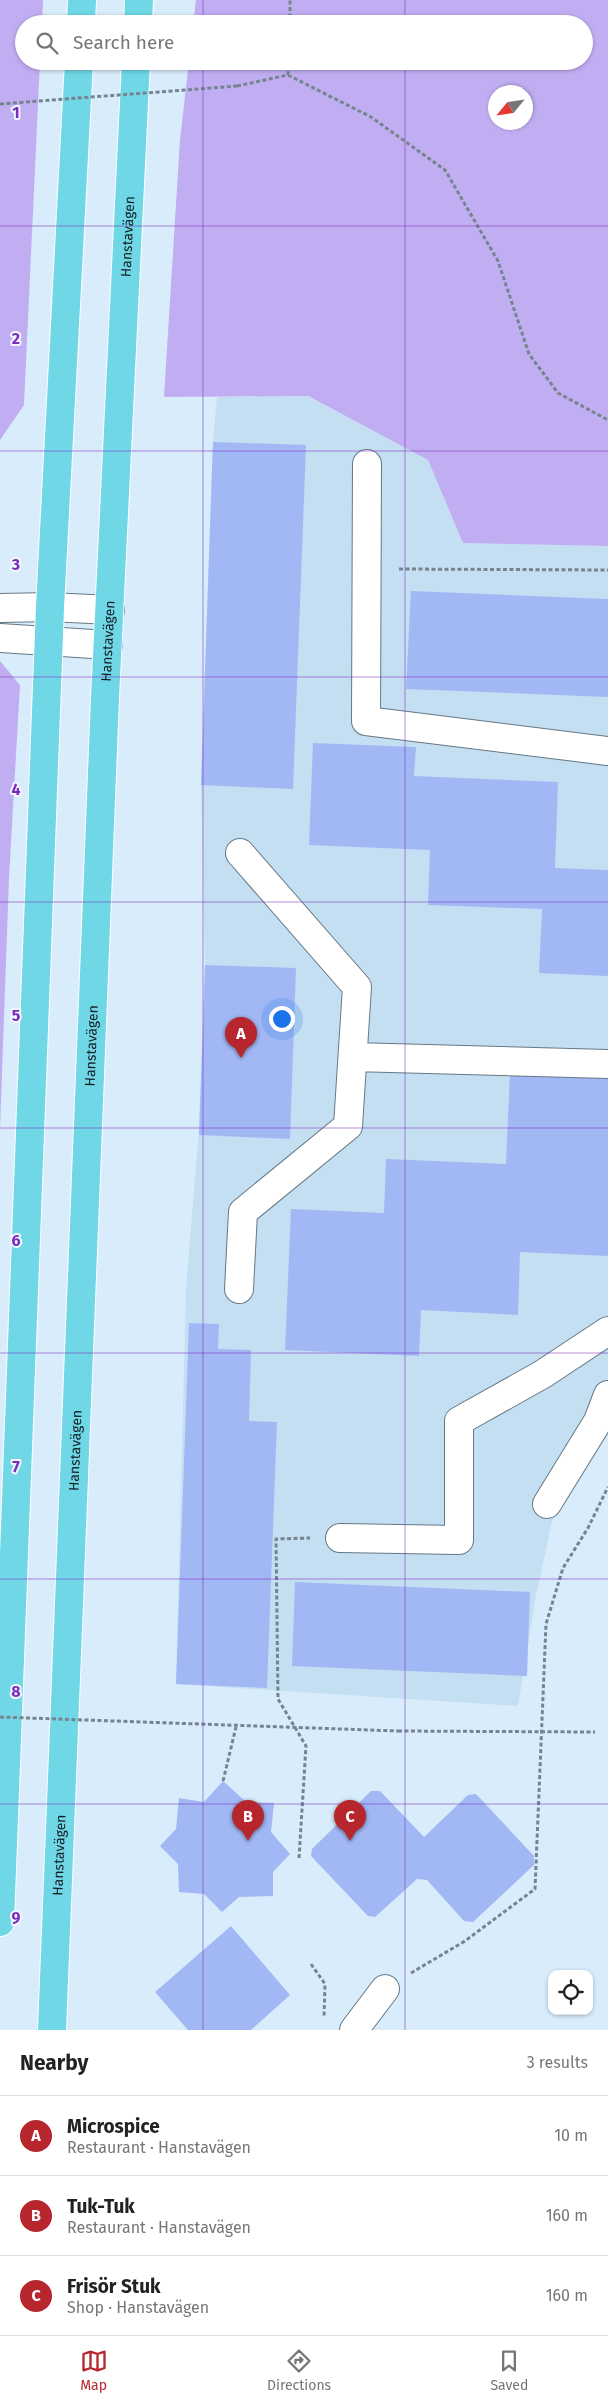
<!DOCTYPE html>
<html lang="en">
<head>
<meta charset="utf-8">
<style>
	:root { --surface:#fff; --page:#f6f6f6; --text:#222; --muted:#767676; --line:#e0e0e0; --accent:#b7262d }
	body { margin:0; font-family:"Fira Sans",sans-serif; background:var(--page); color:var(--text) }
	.controls { position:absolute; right:15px; bottom:15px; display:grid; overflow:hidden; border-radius:10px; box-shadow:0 1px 4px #0004 }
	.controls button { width:45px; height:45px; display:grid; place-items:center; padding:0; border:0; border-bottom:1px solid var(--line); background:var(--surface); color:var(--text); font:25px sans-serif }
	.compass { position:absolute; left:488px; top:85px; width:45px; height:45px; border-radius:50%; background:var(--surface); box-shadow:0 1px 4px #0004; rotate:241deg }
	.you { position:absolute; left:281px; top:1018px; width:18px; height:18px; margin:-12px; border:4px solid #fff; border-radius:50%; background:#1a73e8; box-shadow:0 0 0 8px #1a73e833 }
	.badge { display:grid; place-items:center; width:32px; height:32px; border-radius:50%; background:var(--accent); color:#fff; font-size:16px; font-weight:700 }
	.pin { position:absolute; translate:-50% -41px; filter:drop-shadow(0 1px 2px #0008) }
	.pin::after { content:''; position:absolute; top:26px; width:18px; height:15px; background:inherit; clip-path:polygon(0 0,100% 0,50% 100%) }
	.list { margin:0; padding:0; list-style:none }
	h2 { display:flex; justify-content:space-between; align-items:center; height:65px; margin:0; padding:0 20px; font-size:21px }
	h2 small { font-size:16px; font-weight:400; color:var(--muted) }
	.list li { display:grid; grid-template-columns:32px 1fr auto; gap:15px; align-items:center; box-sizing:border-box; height:80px; padding:0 20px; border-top:1px solid var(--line) }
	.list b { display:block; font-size:19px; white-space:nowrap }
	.list p { margin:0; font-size:16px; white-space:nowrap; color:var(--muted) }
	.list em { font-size:16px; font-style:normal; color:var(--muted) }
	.icon { flex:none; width:28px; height:28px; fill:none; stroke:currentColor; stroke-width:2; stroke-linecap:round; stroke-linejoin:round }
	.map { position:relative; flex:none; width:608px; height:2030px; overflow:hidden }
	.search { position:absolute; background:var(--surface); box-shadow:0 1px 4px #0004; left:15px; right:15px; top:15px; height:55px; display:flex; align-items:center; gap:12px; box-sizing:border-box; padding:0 18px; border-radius:28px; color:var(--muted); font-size:19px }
	.sheet { height:305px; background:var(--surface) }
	nav { display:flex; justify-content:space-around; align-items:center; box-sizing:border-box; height:70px; border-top:1px solid var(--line); background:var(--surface); font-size:14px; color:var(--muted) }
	nav a { display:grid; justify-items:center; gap:2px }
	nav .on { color:var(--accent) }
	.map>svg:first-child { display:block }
	.built { fill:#c4dff2 }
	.green { fill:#c1aef2; fill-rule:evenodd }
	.building { fill:#a1b8f5 }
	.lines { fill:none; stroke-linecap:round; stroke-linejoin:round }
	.minor-casing { stroke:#667885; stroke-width:30 }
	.major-casing { stroke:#fff; stroke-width:30 }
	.path { stroke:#76848e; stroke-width:3; stroke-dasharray:4 2.5; stroke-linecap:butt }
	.minor { stroke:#fff; stroke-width:28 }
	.major { stroke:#6fd7e5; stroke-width:28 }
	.path-bridge { stroke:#76848e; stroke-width:3; stroke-dasharray:4 2.5; stroke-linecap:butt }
	.grid { fill:none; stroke:#7b2cbf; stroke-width:1; stroke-opacity:0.55 }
	.labels { text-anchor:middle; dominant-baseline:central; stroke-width:4; stroke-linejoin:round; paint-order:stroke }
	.street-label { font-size:14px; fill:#151c21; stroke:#eff7fd }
	.grid-label { font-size:16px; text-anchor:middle; font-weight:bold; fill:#7b2cbf; stroke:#eff7fd; stroke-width:4; stroke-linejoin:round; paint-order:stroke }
</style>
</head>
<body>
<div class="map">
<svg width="608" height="2030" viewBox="0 0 608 2030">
	<rect width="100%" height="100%" fill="#d8ecfb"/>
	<path class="built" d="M307,396L428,460L463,543L608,546V1425L552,1521L535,1601L518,1706L176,1684L186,1289L199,1129L205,965L201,785L213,442L217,397Z"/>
	<path class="green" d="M0,0H43L42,24H24V61H40L24,405L0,440Z
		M196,0H608V546L463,543L428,460L308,396L164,397L180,140L189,61H584V24H193ZM526,92V122H496V92Z
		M0,661L20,685L9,878L0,1129Z"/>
	<path class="building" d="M213,442L306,445L293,789L201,785Z
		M411,591L608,599V697L406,689Z
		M313,743L416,747L414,776L558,782L555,868L608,870V976L539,973L542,909L428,905L430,850L309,845Z
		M205,965L296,968L290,1139L199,1135Z
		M510,1073L608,1077V1256L520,1252L518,1315L421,1310L419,1356L285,1350L291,1209L384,1213L386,1159L506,1164Z
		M189,1323L219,1324L218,1349L251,1350L249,1421L277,1422L267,1688L176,1684Z
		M295,1582L530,1592L527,1676L292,1666Z
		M223,1781L246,1802L274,1803L271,1832L290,1854L273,1872V1896L239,1897L222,1912L204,1894L179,1892L178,1864L160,1846L176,1829L179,1798L204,1802Z
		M371,1791H380L424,1837L468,1795L476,1794L534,1856V1865L473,1922L464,1921L427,1880L417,1879L375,1917L368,1916L311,1856L312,1849Z
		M231,1926L290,1995L251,2030H188L155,1992Z"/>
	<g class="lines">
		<defs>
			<path id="minor" d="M367,464L366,721L608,751
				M0,608L50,607L110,610
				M0,638L108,645
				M353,1057L608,1064
				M239,1289L243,1212L348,1126L357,987L240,853
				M547,1504L598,1421L608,1395
				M340,1538L459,1540V1421L543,1374L608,1331
				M354,2030L385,1989"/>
			<g id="major">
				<path d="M81,24L82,0"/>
				<path d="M138,24L139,0"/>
				<path d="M0,1922L50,607L79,61"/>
				<path id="s1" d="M52,2030L105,698L136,61"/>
			</g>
		</defs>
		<use href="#minor" class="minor-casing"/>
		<use href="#major" class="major-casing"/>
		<path class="path" d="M290,24V0
			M288,75L371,117L445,170L498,261L529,354L558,393L608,420
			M237,86L288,75V61
			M399,569L608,570
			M398,1731L595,1732
			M223,1781L236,1727
			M299,1858L306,1746L278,1699L276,1539L310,1538
			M311,1964L325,1984L324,2017
			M411,1973L465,1941L535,1889L546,1624L563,1568L588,1528L608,1487"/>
		<use href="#minor" class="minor"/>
		<use href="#major" class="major"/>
		<path class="path-bridge" d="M0,104L237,86
			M0,1717L398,1731"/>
	</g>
	<path class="grid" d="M203,0V24M405,0V24M203,61V2030M405,61V2030M0,226H608M0,451H608M0,677H608M0,902H608M0,1128H608M0,1353H608M0,1579H608M0,1804H608"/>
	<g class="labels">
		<g class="street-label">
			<text stroke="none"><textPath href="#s1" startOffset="1795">Hanstavägen</textPath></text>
			<text stroke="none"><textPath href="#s1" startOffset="1390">Hanstavägen</textPath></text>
			<text stroke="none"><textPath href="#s1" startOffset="985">Hanstavägen</textPath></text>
			<text stroke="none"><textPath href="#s1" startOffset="580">Hanstavägen</textPath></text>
			<text stroke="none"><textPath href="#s1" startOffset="175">Hanstavägen</textPath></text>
		</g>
	</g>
	<g class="grid-label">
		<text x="16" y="118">1</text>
		<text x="16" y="344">2</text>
		<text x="16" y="570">3</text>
		<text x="16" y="795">4</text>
		<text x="16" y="1021">5</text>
		<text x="16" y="1246">6</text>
		<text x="16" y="1472">7</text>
		<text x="16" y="1697">8</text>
		<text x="16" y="1923">9</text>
	</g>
</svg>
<div class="controls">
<button><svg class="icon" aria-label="locate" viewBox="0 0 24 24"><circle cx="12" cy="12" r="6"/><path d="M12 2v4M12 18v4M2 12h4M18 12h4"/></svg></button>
</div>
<svg class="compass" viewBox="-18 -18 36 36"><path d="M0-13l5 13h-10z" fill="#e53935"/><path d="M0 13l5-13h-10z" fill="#767676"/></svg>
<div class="you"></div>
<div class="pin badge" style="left:241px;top:1058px">A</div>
<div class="pin badge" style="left:248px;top:1841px">B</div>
<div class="pin badge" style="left:350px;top:1841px">C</div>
<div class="search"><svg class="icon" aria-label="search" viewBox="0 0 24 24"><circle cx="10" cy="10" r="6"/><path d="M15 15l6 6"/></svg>Search here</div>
</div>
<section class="sheet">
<h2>Nearby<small>3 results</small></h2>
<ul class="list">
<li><span class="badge">A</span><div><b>Microspice</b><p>Restaurant · Hanstavägen</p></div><em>10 m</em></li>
<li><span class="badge">B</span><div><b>Tuk-Tuk</b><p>Restaurant · Hanstavägen</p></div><em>160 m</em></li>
<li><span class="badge">C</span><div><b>Frisör Stuk</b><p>Shop · Hanstavägen</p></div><em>160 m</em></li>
</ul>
</section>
<nav>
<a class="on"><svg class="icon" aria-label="map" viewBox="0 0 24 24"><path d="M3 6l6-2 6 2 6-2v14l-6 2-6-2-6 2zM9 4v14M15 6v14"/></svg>Map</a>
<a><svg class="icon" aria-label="directions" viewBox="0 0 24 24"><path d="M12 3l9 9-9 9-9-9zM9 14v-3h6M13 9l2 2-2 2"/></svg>Directions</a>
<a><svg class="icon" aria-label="saved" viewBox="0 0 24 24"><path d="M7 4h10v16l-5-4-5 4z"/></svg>Saved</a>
</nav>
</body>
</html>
